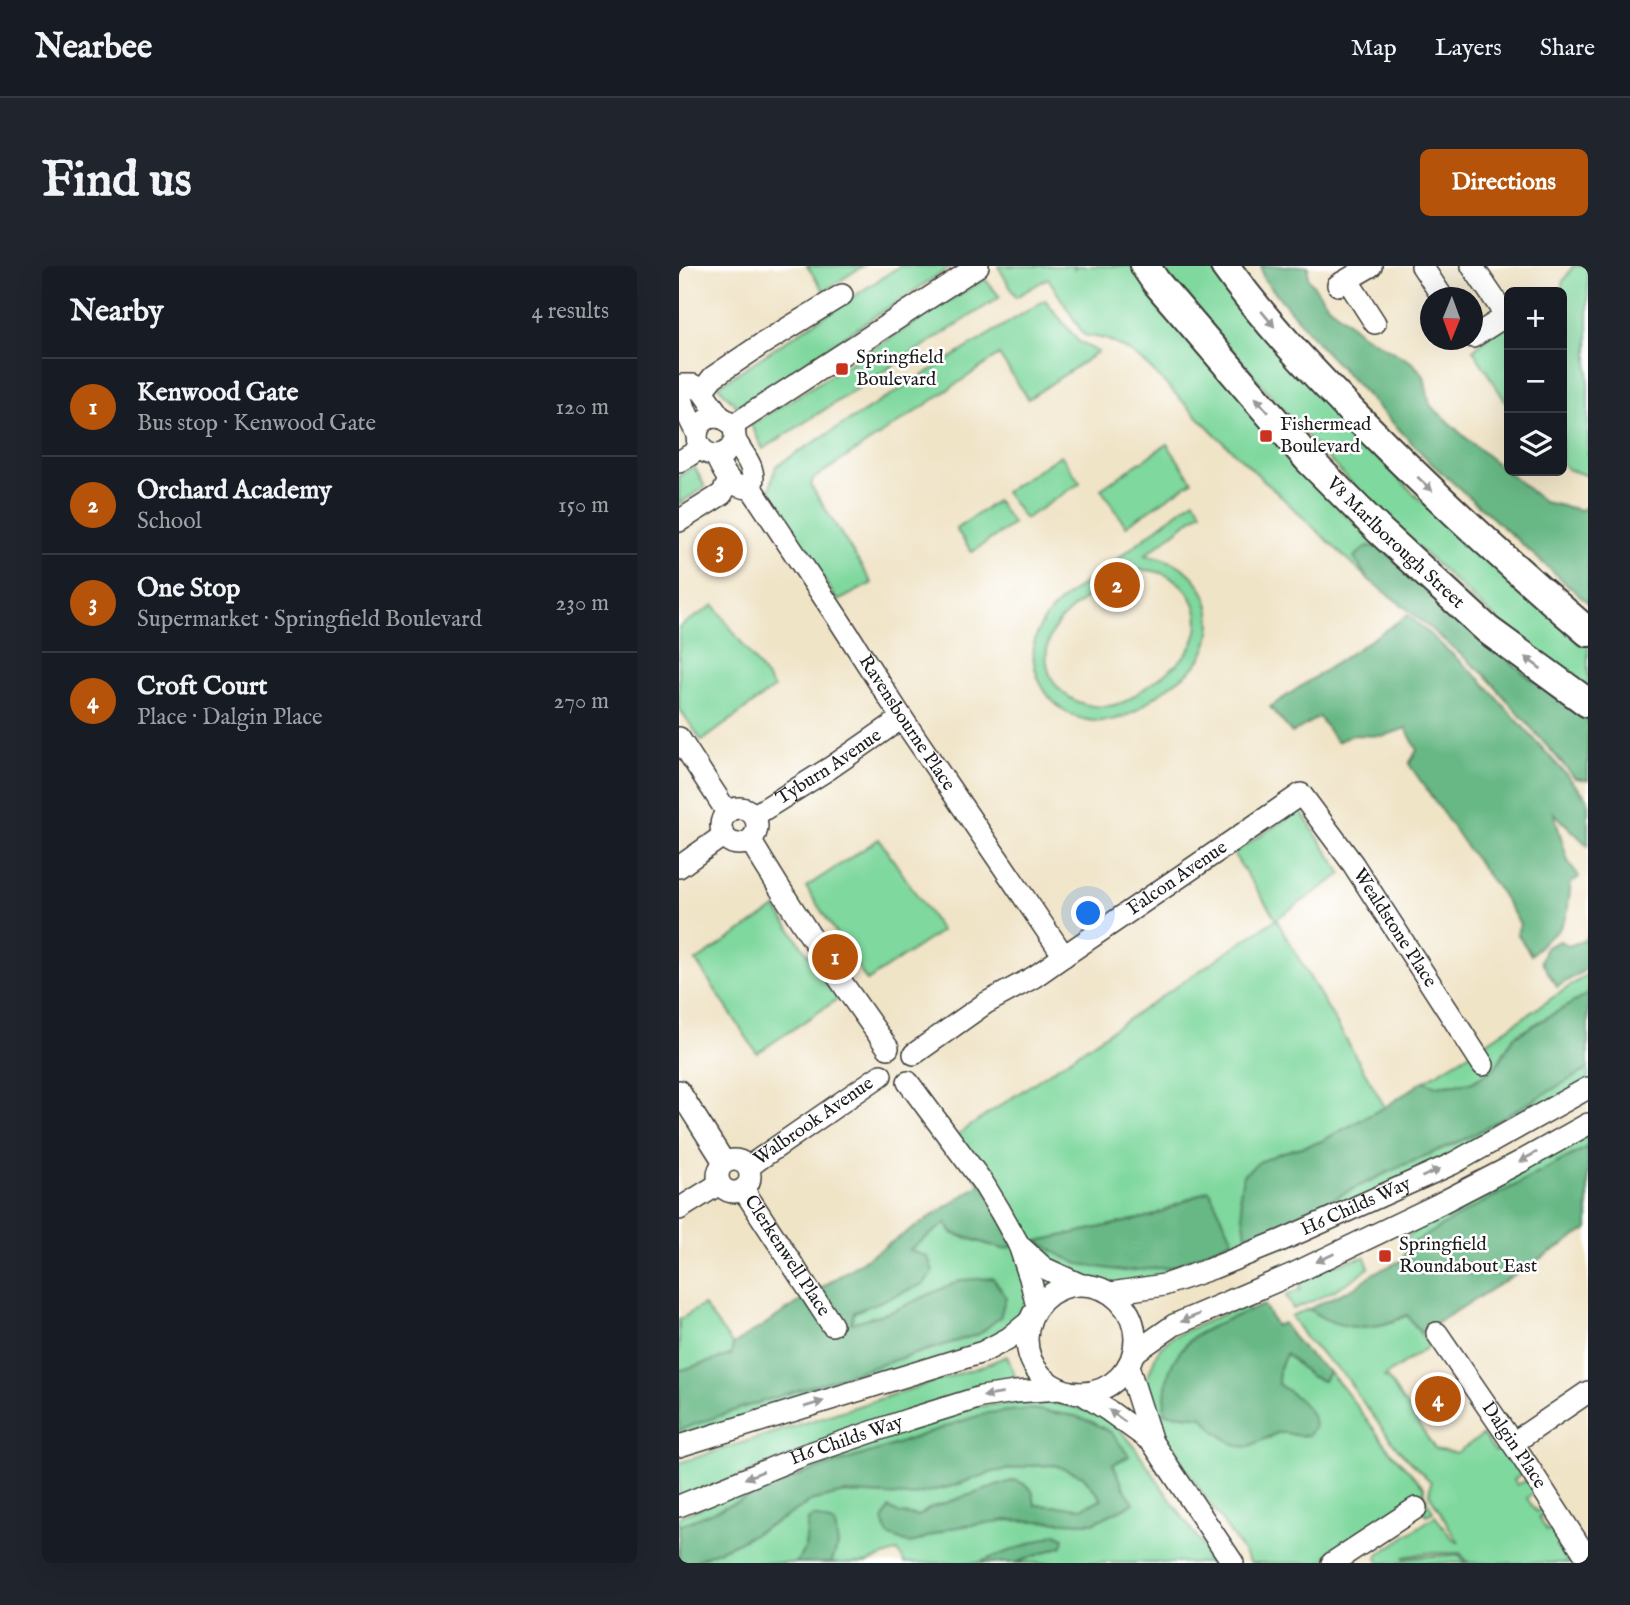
<!DOCTYPE html>
<html lang="en">
<head>
<meta charset="utf-8">
<style>
	:root { --surface:#171b24; --page:#20242c; --text:#f1f3f6; --muted:#9ea1a6; --line:#363941; --accent:#b45309 }
	body { margin:0; font-family:"IM FELL English",serif; background:var(--page); color:var(--text) }
	.controls { position:absolute; right:21px; top:21px; display:grid; overflow:hidden; border-radius:10px; box-shadow:0 7px 28px #0002 }
	.controls button { width:63px; height:63px; display:grid; place-items:center; padding:0; border:0; border-bottom:2px solid var(--line); background:var(--surface); color:var(--text); font:35px sans-serif }
	.compass { position:absolute; left:741px; top:21px; width:63px; height:63px; border-radius:50%; background:var(--surface); box-shadow:0 7px 28px #0002; rotate:181deg }
	.you { position:absolute; left:410px; top:648px; width:24px; height:24px; margin:-18px; border:5px solid #fff; border-radius:50%; background:#1a73e8; box-shadow:0 0 0 10px #1a73e833 }
	.badge { display:grid; place-items:center; width:46px; height:46px; border-radius:50%; background:var(--accent); color:#fff; font-size:23px; font-weight:700 }
	.pin { position:absolute; translate:-50% -50%; border:4px solid #fff; box-shadow:0 2px 7px #0006 }
	.list { margin:0; padding:0; list-style:none }
	h2 { display:flex; justify-content:space-between; align-items:center; height:91px; margin:0; padding:0 28px; font-size:30px }
	h2 small { font-size:23px; font-weight:400; color:var(--muted) }
	.list li { display:grid; grid-template-columns:46px 1fr auto; gap:21px; align-items:center; box-sizing:border-box; height:98px; padding:0 28px; border-top:2px solid var(--line) }
	.list b { display:block; font-size:26px; white-space:nowrap }
	.list p { margin:0; font-size:23px; white-space:nowrap; color:var(--muted) }
	.list em { font-size:23px; font-style:normal; color:var(--muted) }
	.icon { flex:none; width:38px; height:38px; fill:none; stroke:currentColor; stroke-width:2; stroke-linecap:round; stroke-linejoin:round }
	.map { position:relative; flex:none; width:909px; height:1297px; overflow:hidden; border-radius:10px }
	header { display:flex; align-items:center; gap:42px; box-sizing:border-box; height:98px; padding:0 35px; background:var(--surface); border-bottom:2px solid var(--line) }
	header strong { font-size:33px }
	nav { display:flex; gap:38px; margin-inline-start:auto; font-size:24px }
	.intro { display:flex; align-items:center; justify-content:space-between; box-sizing:border-box; height:168px; padding:0 42px }
	h1 { margin:0; font-size:49px }
	.button { padding:18px 32px; border-radius:10px; background:var(--accent); color:#fff; font-size:24px; font-weight:700 }
	main { display:flex; gap:42px; padding:0 42px }
	aside { flex:1; background:var(--surface); border-radius:10px; box-shadow:0 7px 28px #0002 }
	.map>svg:first-child { display:block }
	.green { fill:#7fd89e; stroke:#4e7a5d; stroke-width:2; fill-rule:evenodd }
	.forest { fill:#67b885; stroke:#426a50; stroke-width:2 }
	.lines { fill:none; stroke-linecap:round; stroke-linejoin:round }
	.minor-casing { stroke:#3c3a36; stroke-width:24 }
	.major-casing { stroke:#3c3a36; stroke-width:32 }
	.minor { stroke:#fff; stroke-width:21 }
	.major { stroke:#fff; stroke-width:28 }
	.oneway { fill:#999 }
	.poi-dot { fill:#c8321e; stroke:#fff; stroke-width:2.5 }
	.labels { text-anchor:middle; dominant-baseline:central; stroke-width:5; stroke-linejoin:round; paint-order:stroke }
	.poi-label { font-size:19px; fill:#1c1c1c; stroke:#fff; text-anchor:start }
	.street-label { font-size:19px; fill:#1c1c1c; stroke:#fff }
</style>
</head>
<body>
<header>
<strong>Nearbee</strong>
<nav><a>Map</a><a>Layers</a><a>Share</a></nav>
</header>
<div class="intro"><h1>Find us</h1><a class="button">Directions</a></div>
<main>
<aside>
<h2>Nearby<small>4 results</small></h2>
<ul class="list">
<li><span class="badge">1</span><div><b>Kenwood Gate</b><p>Bus stop · Kenwood Gate</p></div><em>120 m</em></li>
<li><span class="badge">2</span><div><b>Orchard Academy</b><p>School</p></div><em>150 m</em></li>
<li><span class="badge">3</span><div><b>One Stop</b><p>Supermarket · Springfield Boulevard</p></div><em>230 m</em></li>
<li><span class="badge">4</span><div><b>Croft Court</b><p>Place · Dalgin Place</p></div><em>270 m</em></li>
</ul>
</aside>
<div class="map">
<svg width="909" height="1297" viewBox="0 0 909 1297">
	<rect width="100%" height="100%" fill="#fff"/>
	<filter id="ink" filterUnits="userSpaceOnUse"><feTurbulence type="fractalNoise" baseFrequency=".0143" numOctaves="2"/><feDisplacementMap in="SourceGraphic" scale="14" xChannelSelector="R" yChannelSelector="G"/><feConvolveMatrix kernelMatrix="1 2 1 2 8 2 1 2 1" color-interpolation-filters="sRGB"/></filter>
	<filter id="wash" filterUnits="userSpaceOnUse"><feTurbulence type="fractalNoise" baseFrequency=".00686" numOctaves="4" result="noise"/><feDisplacementMap in="SourceGraphic" scale="28" xChannelSelector="R" yChannelSelector="G"/><feGaussianBlur stdDeviation="1.57" result="paint"/><feColorMatrix in="noise" values="0 0 0 0 0 0 0 0 0 0 0 0 0 0 0 0 0 1.4 0 .05"/><feComposite in="paint" operator="in"/></filter>
	<g filter="url(#wash)">
		<rect width="100%" height="100%" fill="#f0e4c7"/>
		<path class="green" d="M128,0H184L145,25Z
			M221,0H273L58,141L39,120Z
			M319,0H397L394,3L399,0H459L629,193L909,437V453L675,291L689,313L537,169L466,97L448,84L427,73L405,69L369,12L337,31Z
			M480,0H535L659,149L738,231L909,378V427L834,368L702,248L619,161Z
			M894,0H909V210L888,203L883,197V17Z
			M306,13L321,31L84,183L72,159Z
			M366,34L399,75L419,86L349,133L320,89L248,138L134,213L132,220L193,317L159,335L89,231L97,200Z
			M829,53L830,54V141L794,84Z
			M488,178L513,215L447,260L422,223Z
			M382,189L401,217L346,253L326,226Z
			M15,200L26,221L0,238V210Z
			M515,234L523,245L466,289C491,292 513,302 525,327C537,351 533,381 515,401C506,410 495,417 485,424C471,434 457,447 441,452C400,465 361,437 355,396C348,350 397,324 428,301L436,311C418,325 380,348 372,369C352,417 402,455 447,435C468,420 501,402 513,379C537,332 482,286 438,311L429,300Z
			M318,235L334,258L293,286L277,263Z
			M35,339L95,422L23,475L0,442V361Z
			M621,544L663,608L597,653L706,841L641,876L601,887L567,969L584,966L720,901L788,872L909,803V822L600,975L432,1027C427,1025 422,1022 417,1020C377,1009 353,1047 330,1072L0,1180V1164L65,1141L300,1068L321,1051L214,1045L171,1058L175,1046L245,1018L230,985L266,957L274,968L323,983L340,979L272,873L597,653L554,587ZM529,924L400,998L360,975L473,950Z
			M200,573L262,665L188,715L127,621Z
			M97,642L159,733L78,787L17,695Z
			M909,708V728L835,770L816,802L793,816L757,820L745,815L795,785Z
			M909,868L908,881L788,945L728,981L726,973L753,952Z
			M686,991L690,1002C666,1020 641,1033 614,1043L607,1030L622,1023L619,1016L651,1000Z
			M567,1038L570,1045C555,1051 538,1057 524,1065C493,1081 488,1116 485,1147L524,1151L537,1166L558,1180L590,1172L598,1167H608L620,1170L635,1152L613,1128L598,1118L600,1104L607,1088L631,1110L644,1115L650,1106L664,1122L712,1186L745,1221V1228L754,1246L747,1249L737,1233L640,1297H572L476,1159L467,1124L468,1112L478,1087L484,1079L493,1071Z
			M24,1039L54,1079L52,1089L0,1105V1054Z
			M630,1043C659,1065 697,1066 728,1049L750,1080L705,1111L709,1113L756,1183L777,1187L804,1169L816,1186L825,1180L843,1208L835,1214L838,1219L848,1214L856,1226L848,1232L857,1246L866,1241L869,1245L860,1251L868,1265L879,1260L888,1272L877,1280L888,1294L897,1288L900,1292L892,1297H790L781,1287H748L724,1291L725,1293L748,1290L780,1289L787,1297H701L698,1293L699,1289L756,1250L774,1273L780,1277L750,1228L752,1216L719,1183L680,1131L668,1112L628,1074L612,1050Z
			M328,1090L337,1112L243,1141L0,1233V1197L304,1100Z
			M351,1135C377,1137 406,1140 429,1154C451,1169 465,1195 480,1217C498,1243 517,1270 535,1297H336L383,1280L377,1268L298,1297H226L219,1285L186,1297H152L159,1279L129,1255L126,1282L117,1297H11L57,1277L105,1252L134,1234L166,1227L230,1230L274,1220L314,1206L349,1200L376,1199L404,1210L424,1233L403,1242L355,1239C355,1222 351,1221 336,1214L251,1242L240,1250L221,1248L231,1278L271,1262L329,1254L414,1257L454,1237L445,1222L434,1198L449,1191L396,1150L352,1143L309,1147L265,1161L209,1181L127,1207L0,1260V1251L104,1207L293,1141Z"/>
		<path class="forest" d="M582,0H629V12L649,39L681,67L734,97L745,110L751,139L790,175L865,236L902,244L909,240V337L753,198L642,81L584,12Z
			M689,280L703,282L776,352L852,413L909,453V514L896,512L806,409L728,343L689,313L675,291Z
			M729,349L802,414L909,533V580L875,547L889,595L900,611L892,617L888,649L879,665L866,674L852,689L838,667L841,658L822,627L788,582L730,498L738,484L727,462L705,470L673,469L658,476L640,451L613,467L591,441Z
			M909,670V702L878,721L862,695L867,681L881,675L889,680L906,674Z
			M909,728V803L788,872L720,901L584,966L567,969L561,928L564,909L580,896L601,887L641,876L706,841L745,815L757,820L794,816L816,802L835,771Z
			M909,881V963L742,1067L728,1049C696,1066 660,1066 630,1043L678,1020L695,1007L722,995L728,981L788,945Z
			M304,917L340,979L324,983L274,967L267,957L230,984L249,991L254,1006L245,1018L175,1046L172,1057L214,1045L282,1014L314,1012L327,1031L321,1051L300,1068L65,1141L0,1164V1105L52,1089L54,1079Z
			M530,924L554,974L494,1001L444,1005L400,998L377,987L359,975L473,950Z
			M585,1039L597,1060L604,1057C617,1077 632,1092 650,1106L645,1115L631,1110L607,1088L600,1104L599,1118C614,1128 634,1141 636,1160L630,1169L620,1170L608,1167H598L569,1181L558,1180L537,1166L524,1151L485,1147C486,1135 486,1122 489,1110C500,1066 548,1054 585,1039Z
			M352,1143L396,1150L413,1156L433,1167L450,1190L434,1198L445,1222L455,1237L414,1257L329,1254L271,1262L231,1278L209,1269L204,1254L210,1242L221,1248L240,1250L251,1242L336,1214C352,1221 354,1222 356,1239L403,1242L423,1233L404,1210L376,1199L349,1200L314,1206L274,1220L230,1230L166,1227L134,1234L105,1252L57,1277L11,1297H0V1260L127,1207L209,1181L289,1153L309,1147Z
			M134,1250L156,1258L159,1279L152,1297H117L126,1282L129,1255Z
			M377,1268L385,1272L383,1280L336,1297H298Z"/>
	</g>
	<g filter="url(#ink)">
		<g class="lines">
			<defs>
				<g id="minor">
					<path d="M743,0L764,32"/>
					<path d="M793,0L827,50L794,71"/>
					<path d="M669,15L696,57"/>
					<path d="M659,19L692,0"/>
					<path d="M23,125L34,111L83,78L163,29"/>
					<circle cx="37" cy="170" r="19"/>
					<path d="M53,160L299,0"/>
					<path d="M18,168C11,154 0,135 3,119H14L23,125L42,152"/>
					<path d="M36,189C46,207 49,222 72,222C79,203 65,190 56,174"/>
					<path d="M0,196L22,182"/>
					<path id="s1" d="M72,222L158,351L223,452L385,690"/>
					<path d="M0,255L43,228L50,215"/>
					<path d="M0,472L48,546"/>
					<circle cx="60" cy="560" r="18"/>
					<path id="s2" d="M76,549L151,502L223,452"/>
					<path d="M71,574C114,646 160,714 209,782"/>
					<path d="M0,601L45,569"/>
					<path id="s3" d="M235,788L307,737L355,711L385,690L622,528L674,598L804,799"/>
					<path d="M229,816L304,917L321,945L340,979L351,1012L358,1041"/>
					<path d="M0,825L45,896"/>
					<circle cx="55" cy="910" r="16"/>
					<path id="s4" d="M69,901L202,809"/>
					<path id="s5" d="M64,923L153,1059"/>
					<path d="M0,943L40,918"/>
					<path d="M343,982L365,1002L400,1018"/>
					<circle cx="402" cy="1073" r="54"/>
					<path id="s6" d="M432,1027L485,1019L534,1002L601,975L773,898L909,822"/>
					<path id="s7" d="M758,1067L843,1191L909,1293"/>
					<path d="M455,1087L495,1059L614,1008L756,940L841,896L909,858"/>
					<path d="M449,1100L473,1176L554,1297"/>
					<path d="M402,1127L430,1145L473,1176"/>
					<path d="M834,1177L909,1126"/>
					<path d="M0,1180L304,1086L330,1072L351,1055"/>
					<path id="s8" d="M0,1240L125,1189L231,1153L302,1131L336,1126L382,1123"/>
					<path d="M653,1297L737,1242"/>
				</g>
				<g id="major">
					<path id="s9" d="M466,0L477,16L629,193L701,265L809,364L909,437"/>
					<path d="M546,0C585,55 632,104 679,152C753,227 830,298 909,366"/>
				</g>
			</defs>
			<use href="#minor" class="minor-casing"/>
			<use href="#major" class="major-casing"/>
			<use href="#minor" class="minor"/>
			<use href="#major" class="major"/>
		</g>
		<defs><path id="oneway-solid" d="M-6-.8H1V-3.2L6.5 0L1 3.2V.8H-6Z" transform="scale(1.75)"/></defs>
		<g class="oneway">
			<use href="#oneway-solid" transform="translate(589 53) rotate(50)"/>
			<use href="#oneway-solid" transform="translate(583 139) rotate(-131)"/>
			<use href="#oneway-solid" transform="translate(746 218) rotate(43)"/>
			<use href="#oneway-solid" transform="translate(854 397) rotate(-144)"/>
			<use href="#oneway-solid" transform="translate(849 891) rotate(151)"/>
			<use href="#oneway-solid" transform="translate(752 907) rotate(-24)"/>
			<use href="#oneway-solid" transform="translate(646 992) rotate(155)"/>
			<use href="#oneway-solid" transform="translate(511 1052) rotate(157)"/>
			<use href="#oneway-solid" transform="translate(314 1129) rotate(171)"/>
			<use href="#oneway-solid" transform="translate(135 1138) rotate(-17)"/>
			<use href="#oneway-solid" transform="translate(438 1150) rotate(-144)"/>
			<use href="#oneway-solid" transform="translate(75 1209) rotate(158)"/>
		</g>
	</g>
	<g class="poi-dot">
		<rect x="156" y="96" width="14" height="14" rx="3.5"/>
		<rect x="580" y="163" width="14" height="14" rx="3.5"/>
		<rect x="699" y="983" width="14" height="14" rx="3.5"/>
	</g>
	<g class="labels">
		<g class="poi-label">
			<text x="177" y="92">Springfield<tspan x="177" dy="22">Boulevard</tspan></text>
			<text x="601" y="159">Fishermead<tspan x="601" dy="22">Boulevard</tspan></text>
			<text x="720" y="979">Springfield<tspan x="720" dy="22">Roundabout East</tspan></text>
		</g>
		<g class="street-label">
			<text stroke="none"><textPath href="#s9" startOffset="374">V8 Marlborough Street</textPath></text>
			<text stroke="none"><textPath href="#s1" startOffset="282">Ravensbourne Place</textPath></text>
			<text stroke="none"><textPath href="#s2" startOffset="88">Tyburn Avenue</textPath></text>
			<text stroke="none"><textPath href="#s3" startOffset="317">Falcon Avenue</textPath></text>
			<text stroke="none"><textPath href="#s3" startOffset="630">Wealdstone Place</textPath></text>
			<text stroke="none"><textPath href="#s4" startOffset="80">Walbrook Avenue</textPath></text>
			<text stroke="none"><textPath href="#s6" startOffset="261">H6 Childs Way</textPath></text>
			<text stroke="none"><textPath href="#s5" startOffset="80">Clerkenwell Place</textPath></text>
			<text stroke="none"><textPath href="#s8" startOffset="180">H6 Childs Way</textPath></text>
			<text stroke="none"><textPath href="#s7" startOffset="136">Dalgin Place</textPath></text>
		</g>
	</g>
</svg>
<div class="controls">
<button>+</button>
<button>−</button>
<button><svg class="icon" aria-label="layers" viewBox="0 0 24 24"><path d="M12 4l9 5-9 5-9-5zM3 14l9 5 9-5"/></svg></button>
</div>
<svg class="compass" viewBox="-18 -18 36 36"><path d="M0-13l5 13h-10z" fill="#e53935"/><path d="M0 13l5-13h-10z" fill="#9ea1a6"/></svg>
<div class="you"></div>
<div class="pin badge" style="left:156px;top:691px">1</div>
<div class="pin badge" style="left:438px;top:319px">2</div>
<div class="pin badge" style="left:41px;top:284px">3</div>
<div class="pin badge" style="left:759px;top:1133px">4</div>
</div>
</main>
</body>
</html>
